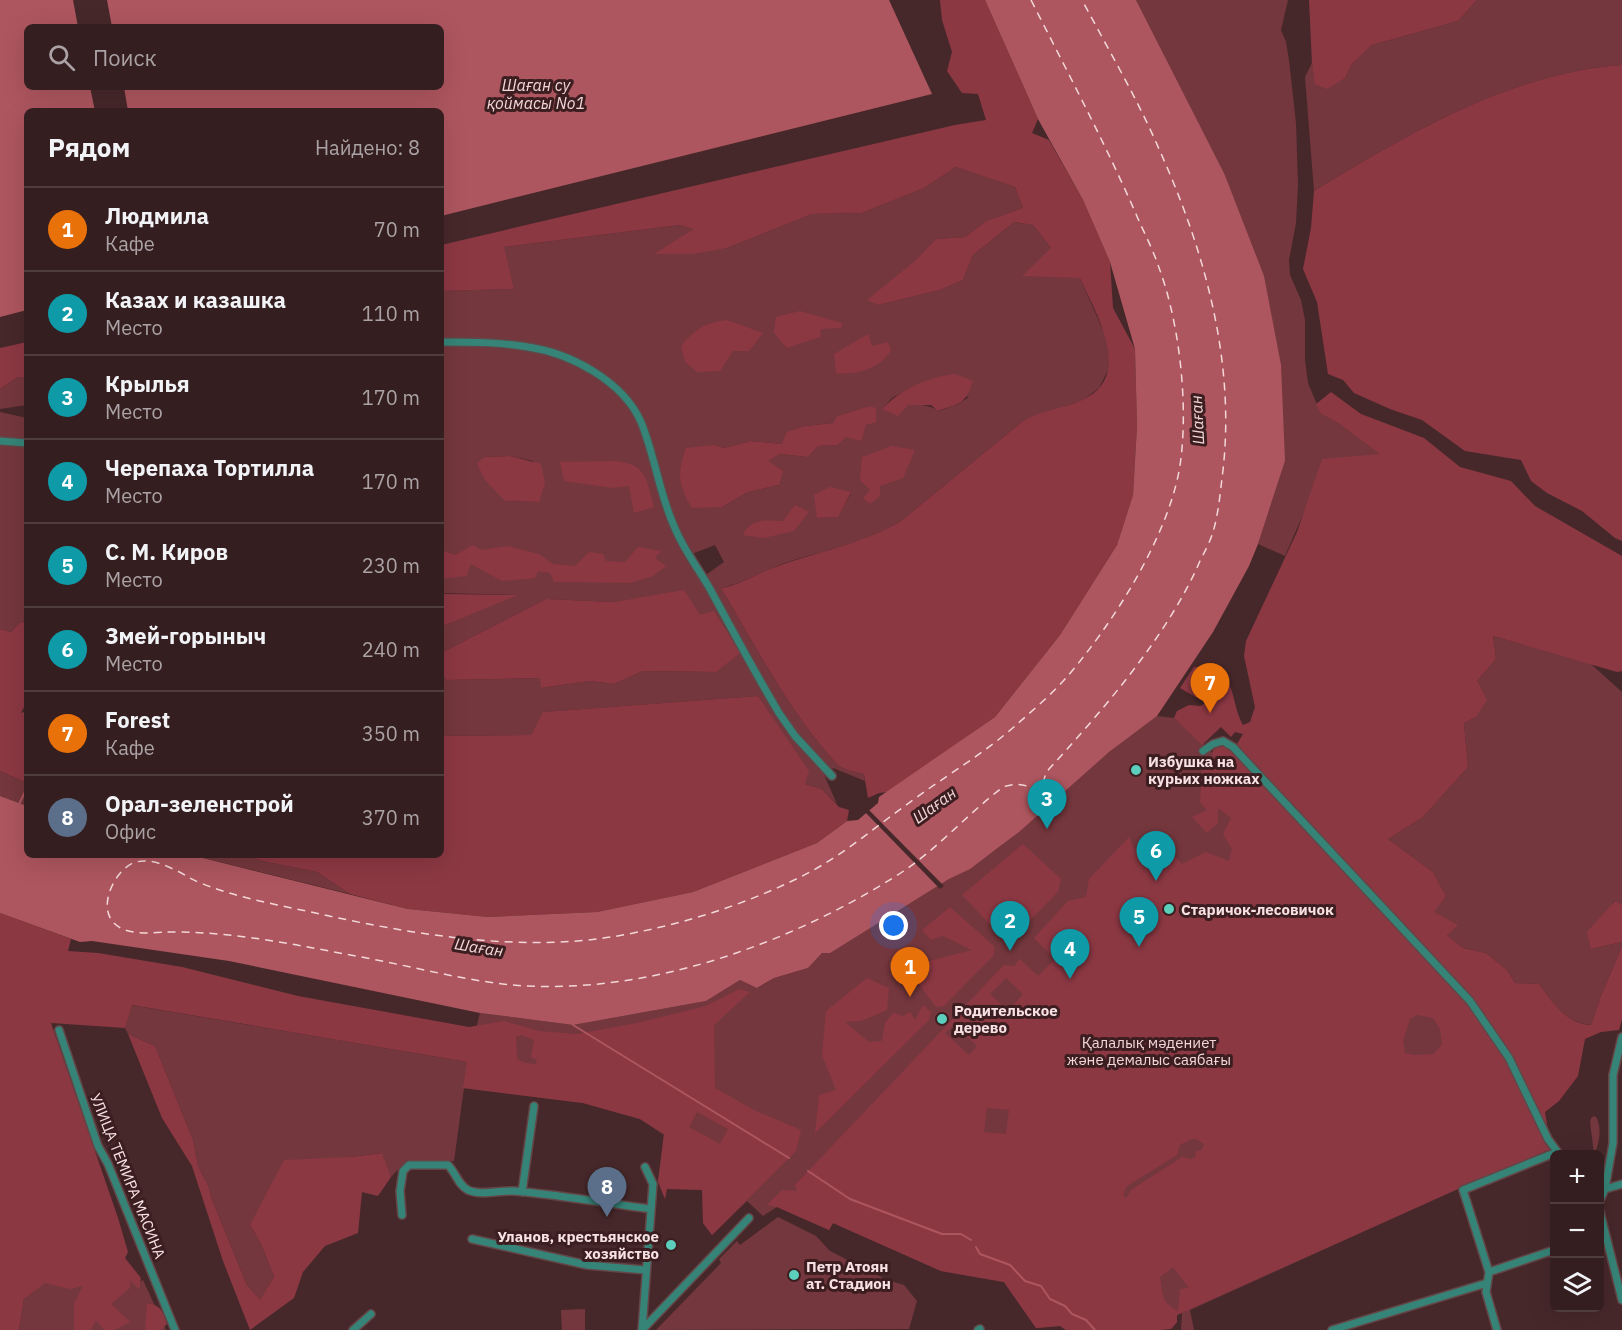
<!DOCTYPE html>
<html lang="ru">
<head>
<meta charset="utf-8">
<style>
	:root { --surface:#351e20; --page:#3d2729; --text:#f1f3f6; --muted:#aaa2a5; --line:#4f3c3e; --accent:#5bcebc }
	body { margin:0; font-family:"IBM Plex Sans",sans-serif; background:var(--page); color:var(--text) }
	.controls { position:absolute; right:18px; bottom:18px; display:grid; overflow:hidden; border-radius:9px; box-shadow:0 6px 24px #0002 }
	.controls button { width:54px; height:54px; display:grid; place-items:center; padding:0; border:0; border-bottom:2px solid var(--line); background:var(--surface); color:var(--text); font:30px sans-serif }
	.you { position:absolute; left:894px; top:926px; width:21px; height:21px; margin:-15px; border:4px solid #fff; border-radius:50%; background:#1a73e8; box-shadow:0 0 0 9px #1a73e833 }
	.badge { display:grid; place-items:center; width:39px; height:39px; border-radius:50%; background:var(--accent); color:#fff; font-size:20px; font-weight:700 }
	.pin { position:absolute; translate:-50% -50px; filter:drop-shadow(0 2px 3px #0008) }
	.pin::after { content:''; position:absolute; top:32px; width:21px; height:18px; background:inherit; clip-path:polygon(0 0,100% 0,50% 100%) }
	.list { margin:0; padding:0; list-style:none }
	h2 { display:flex; justify-content:space-between; align-items:center; height:78px; margin:0; padding:0 24px; font-size:26px }
	h2 small { font-size:20px; font-weight:400; color:var(--muted) }
	.list li { display:grid; grid-template-columns:39px 1fr auto; gap:18px; align-items:center; box-sizing:border-box; height:84px; padding:0 24px; border-top:2px solid var(--line) }
	.list b { display:block; font-size:22px; white-space:nowrap }
	.list p { margin:0; font-size:20px; white-space:nowrap; color:var(--muted) }
	.list em { font-size:20px; font-style:normal; color:var(--muted) }
	.icon { flex:none; width:33px; height:33px; fill:none; stroke:currentColor; stroke-width:2; stroke-linecap:round; stroke-linejoin:round }
	.map { position:relative; flex:none; width:1622px; height:1330px; overflow:hidden }
	.search { position:absolute; background:var(--surface); box-shadow:0 6px 24px #0002; left:24px; top:24px; width:420px; height:66px; display:flex; align-items:center; gap:15px; box-sizing:border-box; padding:0 21px; border-radius:9px; color:var(--muted); font-size:22px }
	.panel { position:absolute; background:var(--surface); box-shadow:0 6px 24px #0002; left:24px; top:108px; width:420px; height:750px; border-radius:9px }
	.map>svg:first-child { display:block }
	.green { fill:#74373d; fill-rule:evenodd }
	.forest { fill:#8c3843; fill-rule:evenodd }
	.water { fill:#ae565f }
	.pier { fill:#47282a }
	.lines { fill:none; stroke-linecap:round; stroke-linejoin:round }
	.stream { stroke:#ae565f; stroke-width:2 }
	.ferry { stroke:#f2d8d9; stroke-width:1.5; stroke-dasharray:8 6; stroke-linecap:butt }
	.minor-casing { stroke:#634647; stroke-width:10 }
	.minor { stroke:#368478; stroke-width:7 }
	.poi-dot { fill:#5bcebc; stroke:#3c1e20; stroke-width:2 }
	.labels { text-anchor:middle; dominant-baseline:central; stroke-width:6; stroke-linejoin:round; paint-order:stroke }
	.poi-label { font-size:15px; font-weight:bold; fill:#f7e1e2; stroke:#3c1e20; text-anchor:start }
	.park-label { font-size:15px; fill:#f1d7d8; stroke:#3c1e20 }
	.street-label { font-size:15px; fill:#f7e1e2; stroke:#3c1e20 }
	.water-label { font-size:16px; font-style:italic; fill:#f2d8d9; stroke:#3c1e20 }
</style>
</head>
<body>
<div class="map">
<svg width="1622" height="1330" viewBox="0 0 1622 1330">
	<rect width="100%" height="100%" fill="#47282a"/>
	<path class="green" d="M1136,0H1288L1281,30L1286,42L1289,60L1296,123L1298,184L1296,223L1289,260L1290,275L1301,300L1305,320V360L1308,383L1321,414L1338,423L1381,454L1305,510L1285,556L1258,544L1285,461L1224,173Z
		M1477,0H1622V65C1510,73 1408,134 1314,191L1305,77L1312,63L1316,84L1345,78L1352,64L1372,45L1458,21Z
		M956,167L1015,187L1023,208L986,221L965,237L936,239L878,305L940,290L963,280L973,255L1014,222L1033,225L1051,248L1080,278L1106,337L1110,356L1108,370L1099,388L1083,400L1023,421L901,521C863,544 824,550 782,564C763,571 741,584 721,588C757,648 790,714 838,765C844,770 856,772 864,774L865,781L833,768L825,777L837,804L822,789L805,784L778,728L758,696L544,712L531,735L441,736V673L446,680L541,678V688L590,681L614,684L643,671L716,672L700,615L648,597L614,602L546,599L441,653V627L516,595L441,593V291L514,289L503,247L680,225L693,229L655,254L727,248L812,214L862,213L924,188ZM914,386L969,397L958,404L939,411C923,400 900,406 882,409L892,398ZM869,406L876,409L866,425L846,437L838,445L818,446L808,457L780,454L767,461L779,485L748,492L722,507L714,445L724,448L751,441L782,444L806,426L833,423L837,416ZM510,456L533,461L538,502L505,501L485,457ZM851,493L837,517L817,518ZM715,545L724,562L703,577L689,555Z
		M18,377H27V405L0,409V389Z
		M0,412L27,418V623L20,622L11,632L0,629Z
		M1493,636L1591,664L1622,692V905L1614,901L1591,949L1622,942V946L1601,996L1591,1025C1567,1023 1552,1003 1539,984L1515,983L1507,970L1486,953L1463,948L1447,935L1433,912L1446,896L1433,872L1388,839L1423,817L1468,767L1464,723L1476,717L1477,681L1496,659Z
		M1157,716L1174,718L1217,757L1482,1035L1460,1188L1190,1310L1194,1330H1181L1182,1313L1177,1315V1322L1171,1329L1066,1330L1060,1326L1036,1328L1004,1282L941,1271L833,1223L829,1230L777,1207L763,1216L747,1201L712,1235L710,1186L658,1182L664,1135L640,1119L583,1103L464,1088L454,1161L407,1160L391,1177L381,1153L351,1157L250,1225L261,1244L274,1277L260,1301L247,1285L212,1200L208,1185L198,1166L193,1140L155,1046L128,1034L125,1028L131,1005L467,1062L480,1013L573,1025L706,1001L740,980L758,988L774,978L808,968L822,953L830,952L949,879C1011,848 1056,795 1109,752C1124,739 1141,728 1157,716Z
		M0,771L27,783V806L0,796Z
		M192,855H243L267,862L317,872L350,894Z
		M1595,1116C1603,1125 1599,1146 1594,1154L1590,1121L1592,1117Z
		M778,1217L816,1236L830,1251L887,1280L904,1285L917,1301L909,1329L656,1330L721,1263L719,1259L737,1241L740,1245Z
		M119,1253L136,1285L143,1280L166,1330H19L24,1299L53,1274Z
		M585,1309V1330H562L561,1310Z"/>
	<path class="forest" d="M940,0H985L1038,119L1032,133L1049,140L1083,200L1110,262L1113,308L1135,349L1137,426L1133,495L1117,545L1060,635L995,717L888,792L879,793L868,798L864,774C856,772 844,770 838,765C790,714 757,648 721,588C740,585 759,572 778,566C820,551 862,544 901,521L1023,421C1043,410 1060,409 1080,401C1136,378 1096,314 1080,278L1022,276L1051,248L1033,225L1014,222L973,255L963,280L940,290L878,305L867,300L915,261L936,239L965,237L986,221L1023,208L1015,187L956,167L924,188L862,213L812,214L727,248L692,254H654L693,229L680,225L504,247L514,289L441,291V245L955,125L986,120L978,94L962,93L947,71L952,52L942,20Z
		M1309,0H1477L1458,21L1372,45L1352,64L1345,78L1327,89L1315,84L1312,63Z
		M1622,65V541L1615,538L1582,511L1547,493L1531,481L1521,460L1465,451L1422,420L1390,409L1354,393L1343,380L1328,374L1317,302L1303,269L1311,228L1314,191C1408,134 1510,73 1622,65Z
		M800,311L842,323L841,328L821,329L820,337L787,348L774,333L776,317Z
		M727,320L763,333L749,351H733L720,371L697,372L685,362L681,346C696,328 705,323 727,320Z
		M868,334L872,346L888,342L891,350C880,369 857,375 836,373L834,354Z
		M27,342V377H18L0,389V348Z
		M955,374L973,381C966,404 960,403 938,411L931,405H908L898,416L882,409C901,389 928,377 955,374Z
		M1331,392L1361,414L1424,438L1460,467L1511,481L1535,506L1622,556V671L1617,672L1493,636L1496,659L1477,681L1487,700L1476,717L1464,723L1468,767L1423,817L1388,839L1433,872L1446,896L1434,912L1458,925L1447,935L1463,948L1486,953L1507,970L1515,983L1539,984C1552,1002 1567,1024 1591,1025L1601,996L1622,946V1019L1619,1030L1601,1032L1585,1039L1578,1076L1559,1101L1545,1112L1551,1149L1460,1188L1177,1315V1322L1171,1329L1160,1330H1066L1060,1326L1036,1328L1004,1282L941,1271L833,1223L829,1230L777,1207L767,1205L782,1190L797,1191L795,1185L1004,965L1014,966L1020,959L1038,976L1055,959L1034,938L1068,901L1086,897L1089,879L1129,837L1134,849L1155,845L1153,833L1182,864L1206,852L1229,861L1232,849L1223,834L1231,818L1218,808V823L1207,833L1192,817L1207,810L1200,802L1202,770L1217,766L1212,753L1215,747L1223,744L1234,749L1243,734L1235,732L1231,737L1221,727L1202,745L1174,718L1177,711L1189,705L1200,706L1206,703L1180,688L1194,667C1239,667 1228,696 1243,725L1250,722L1255,707L1244,656L1246,641L1297,532L1322,459L1380,454L1338,423L1321,414L1316,404ZM1145,904L1150,909L1157,912L1155,927L1139,929L1128,925L1127,911L1136,905ZM1006,978L1023,994L1008,1011L990,994ZM1417,1015L1433,1018L1440,1029L1442,1044L1434,1054L1414,1055L1405,1053L1403,1041L1410,1019ZM954,1024L977,1046L969,1055L945,1033ZM987,1108L1009,1110L1006,1134L984,1132ZM1191,1139H1196L1204,1144L1202,1150L1196,1151L1195,1158L1190,1159L1182,1157L1131,1190L1126,1198L1123,1195L1127,1186L1177,1155L1180,1145ZM1173,1267L1189,1288L1180,1289L1178,1311C1161,1302 1163,1295 1160,1277Z
		M869,406L876,408V422L866,425L861,441L846,437L838,445L818,446L808,457L780,454L768,461L783,471L779,485L748,492L722,507L692,508C678,485 677,474 686,448L714,445L724,448L751,441L782,444L787,432L806,426L833,423L837,416Z
		M892,446L915,450L903,478L880,486V496L870,504L863,498L870,490L860,480L862,457Z
		M510,456L541,464L545,483L539,502L505,501L485,480L477,463L485,457Z
		M613,461C647,463 646,479 654,507L634,513L629,486L613,488L564,481L560,462Z
		M830,487L851,492L838,517L817,518L814,495Z
		M795,505L809,512L794,531L764,538L743,535C752,517 766,521 783,521Z
		M473,545L481,550L507,546L539,554L553,564L575,566L589,552L603,554L606,561L625,562L638,547L661,551L655,558L666,566L653,576L630,583L554,582L550,573L538,571L535,578L502,581L471,564L466,576L441,579V550L455,555Z
		M684,590L700,615L714,611L740,653L716,672L643,671L614,684L590,681L541,688L540,678L446,680L441,673V653L546,599L614,602Z
		M441,593L446,594L518,595L441,627Z
		M20,622L27,623V701L21,713L27,711V783L0,771V629L11,632Z
		M758,696L809,771L805,784L822,789L839,807L849,810L847,821L817,843L693,892L597,912L488,917L408,909L350,894L317,872L267,862L243,855H441V736L531,735L543,712Z
		M1023,844L1061,879L1058,892L1015,935L1002,937L962,895Z
		M1615,901L1622,905V942L1591,949L1587,932Z
		M950,907L994,946V955L944,1006L936,1007L906,967L972,950L943,936L931,940L922,930Z
		M0,913L71,939L68,951L98,953L182,967L298,996L469,1027L504,1021L539,1031L577,1034L637,1023L706,1006L739,989L750,992L714,1025L715,1088L756,1111L801,1130L796,1151L712,1235L703,1223L702,1190L667,1189L665,1199L658,1182L664,1134L640,1119L583,1103L463,1088L467,1062L132,1005L125,1028L51,1023L118,1218L128,1252L125,1258L141,1278L139,1289L130,1280V1288L111,1304L130,1322L114,1330H104L96,1320L91,1330H74V1303L83,1286L70,1289L45,1283L24,1299L19,1330H0ZM521,1035L534,1040L531,1057L537,1060L536,1064L525,1063L517,1059L516,1037ZM697,1112L728,1129L720,1144L689,1127Z
		M867,978L889,988L887,1010L861,1021L845,1022L869,1042L882,1041L885,1023L893,1013L903,1016L910,1012L915,1020L923,1005L931,1012L929,1020L815,1133L819,1095L836,1090L822,1055L826,1011Z
		M128,1034L155,1046L193,1140L198,1166L208,1185L212,1200L247,1285L260,1300L274,1277L261,1244L250,1225L284,1160L351,1157L382,1153L391,1177L378,1196L362,1192L358,1233L325,1246L303,1272L294,1298L250,1330L223,1261L192,1166L162,1118Z
		M147,1304C161,1304 163,1312 167,1324L161,1330H145Z"/>
	<path class="water" d="M0,0H73L78,27H27V87H90L95,111H27V310L0,317Z
		M107,0H889L932,94L441,216V111H128L124,87H441V27H112Z
		M985,0H1136L1224,173L1264,276L1281,365L1285,461L1258,544L1249,566L1213,632L1157,716L1109,752L1019,832L970,869L949,879L830,953H822L808,968L774,978L757,988L740,980L706,1001L573,1025L480,1013L229,961L92,941L80,942L0,913V796L27,806V855H191L408,909L488,917L597,912L693,892L817,843L847,821L858,820L878,803L879,797L995,717L1060,635L1117,545L1133,495L1137,426L1135,349L1110,262L1083,200L1038,119Z"/>
	<path class="pier" d="M867,808L944,886L940,889L864,811Z"/>
	<g class="lines">
		<path class="stream" d="M19,804L27,788
			M573,1025L789,1158
			M808,1171L850,1199L942,1234H961L971,1240
			M976,1247L980,1254L1010,1265L1025,1281L1041,1286L1050,1299L1065,1306L1072,1314L1086,1320L1095,1330"/>
		<path class="ferry" d="M1031,0C1067,71 1104,141 1136,214C1143,231 1152,247 1158,265C1179,320 1188,400 1181,458C1173,530 1113,624 1066,678C1051,695 1032,711 1015,726C983,754 947,775 913,800C879,824 847,852 810,872C749,904 679,926 611,937C518,952 411,934 320,914C279,905 237,898 198,882C182,875 189,876 173,869C161,863 146,858 133,863C115,871 98,905 113,922C125,936 151,933 167,932C232,931 297,945 361,957C411,966 461,980 512,985C644,996 785,946 896,876C936,851 966,815 1003,787C1020,781 1033,786 1046,798
			M1045,797C1041,786 1043,778 1049,769C1104,709 1168,635 1200,561C1205,551 1210,542 1213,532C1218,515 1220,496 1222,478C1237,366 1205,251 1159,149C1137,98 1108,49 1082,0"/>
		<defs>
			<path id="minor" d="M441,342C470,342 499,342 528,347C570,353 623,381 641,422C655,456 659,493 674,526C683,549 698,568 710,589C733,631 755,673 779,713L795,736L832,776
				M0,441L27,443
				M1203,751L1213,744L1223,741L1233,747L1470,1001L1509,1058L1548,1139L1559,1154
				M59,1030L98,1146L108,1164L175,1330
				M1605,1189L1622,1184
				M522,1192L534,1106
				M1600,1200L1605,1189L1613,1143V1075L1622,1037
				M1600,1212L1622,1300
				M402,1215L400,1191L403,1171L409,1165H448C456,1173 458,1185 468,1190C481,1196 500,1190 514,1191C560,1195 606,1203 651,1209
				M472,1239L587,1265L645,1270
				M1489,1272L1554,1250
				M353,1330L371,1314
				M642,1330L653,1184L645,1167
				M642,1330L749,1218
				M978,1330L980,1329
				M1332,1330L1487,1283
				M1497,1330L1486,1292L1489,1272L1463,1190L1557,1152"/>
		</defs>
		<use href="#minor" class="minor-casing"/>
		<use href="#minor" class="minor"/>
	</g>
	<g class="poi-dot">
		<circle cx="1136" cy="770" r="6"/>
		<circle cx="1169" cy="909" r="6"/>
		<circle cx="942" cy="1019" r="6"/>
		<circle cx="671" cy="1245" r="6"/>
		<circle cx="794" cy="1275" r="6"/>
	</g>
	<g class="labels">
		<g class="poi-label">
			<text x="1148" y="761">Избушка на<tspan x="1148" dy="17">курьих ножках</tspan></text>
			<text x="1181" y="909">Старичок-лесовичок</text>
			<text x="954" y="1010">Родительское<tspan x="954" dy="17">дерево</tspan></text>
			<text x="659" y="1236" text-anchor="end">Уланов, крестьянское<tspan x="659" dy="17">хозяйство</tspan></text>
			<text x="806" y="1266">Петр Атоян<tspan x="806" dy="17">ат. Стадион</tspan></text>
		</g>
		<g class="park-label">
			<text x="1149" y="1042">Қалалық мәдениет<tspan x="1149" dy="17">және демалыс саябағы</tspan></text>
		</g>
		<g class="street-label">
			<text transform="translate(128 1176) rotate(68)">УЛИЦА ТЕМИРА МАСИНА</text>
		</g>
		<g class="water-label">
			<text x="536" y="85">Шаған су<tspan x="536" dy="18">қоймасы No1</tspan></text>
			<text transform="translate(1197 420) rotate(-93)">Шаған</text>
			<text transform="translate(934 805) rotate(-36)">Шаған</text>
			<text transform="translate(479 947) rotate(9)">Шаған</text>
		</g>
	</g>
</svg>
<div class="controls">
<button>+</button>
<button>−</button>
<button><svg class="icon" aria-label="layers" viewBox="0 0 24 24"><path d="M12 4l9 5-9 5-9-5zM3 14l9 5 9-5"/></svg></button>
</div>
<div class="you"></div>
<div class="pin badge" style="left:910px;top:997px;background:#e8710a">1</div>
<div class="pin badge" style="left:1010px;top:951px;background:#0f9aa8">2</div>
<div class="pin badge" style="left:1047px;top:829px;background:#0f9aa8">3</div>
<div class="pin badge" style="left:1070px;top:979px;background:#0f9aa8">4</div>
<div class="pin badge" style="left:1139px;top:947px;background:#0f9aa8">5</div>
<div class="pin badge" style="left:1156px;top:881px;background:#0f9aa8">6</div>
<div class="pin badge" style="left:1210px;top:713px;background:#e8710a">7</div>
<div class="pin badge" style="left:607px;top:1217px;background:#5c6f8a">8</div>
<div class="search"><svg class="icon" aria-label="search" viewBox="0 0 24 24"><circle cx="10" cy="10" r="6"/><path d="M15 15l6 6"/></svg>Поиск</div>
<section class="panel">
<h2>Рядом<small>Найдено: 8</small></h2>
<ul class="list">
<li><span class="badge" style="background:#e8710a">1</span><div><b>Людмила</b><p>Кафе</p></div><em>70 m</em></li>
<li><span class="badge" style="background:#0f9aa8">2</span><div><b>Казах и казашка</b><p>Место</p></div><em>110 m</em></li>
<li><span class="badge" style="background:#0f9aa8">3</span><div><b>Крылья</b><p>Место</p></div><em>170 m</em></li>
<li><span class="badge" style="background:#0f9aa8">4</span><div><b>Черепаха Тортилла</b><p>Место</p></div><em>170 m</em></li>
<li><span class="badge" style="background:#0f9aa8">5</span><div><b>С. М. Киров</b><p>Место</p></div><em>230 m</em></li>
<li><span class="badge" style="background:#0f9aa8">6</span><div><b>Змей-горыныч</b><p>Место</p></div><em>240 m</em></li>
<li><span class="badge" style="background:#e8710a">7</span><div><b>Forest</b><p>Кафе</p></div><em>350 m</em></li>
<li><span class="badge" style="background:#5c6f8a">8</span><div><b>Орал-зеленстрой</b><p>Офис</p></div><em>370 m</em></li>
</ul>
</section>
</div>
</body>
</html>
